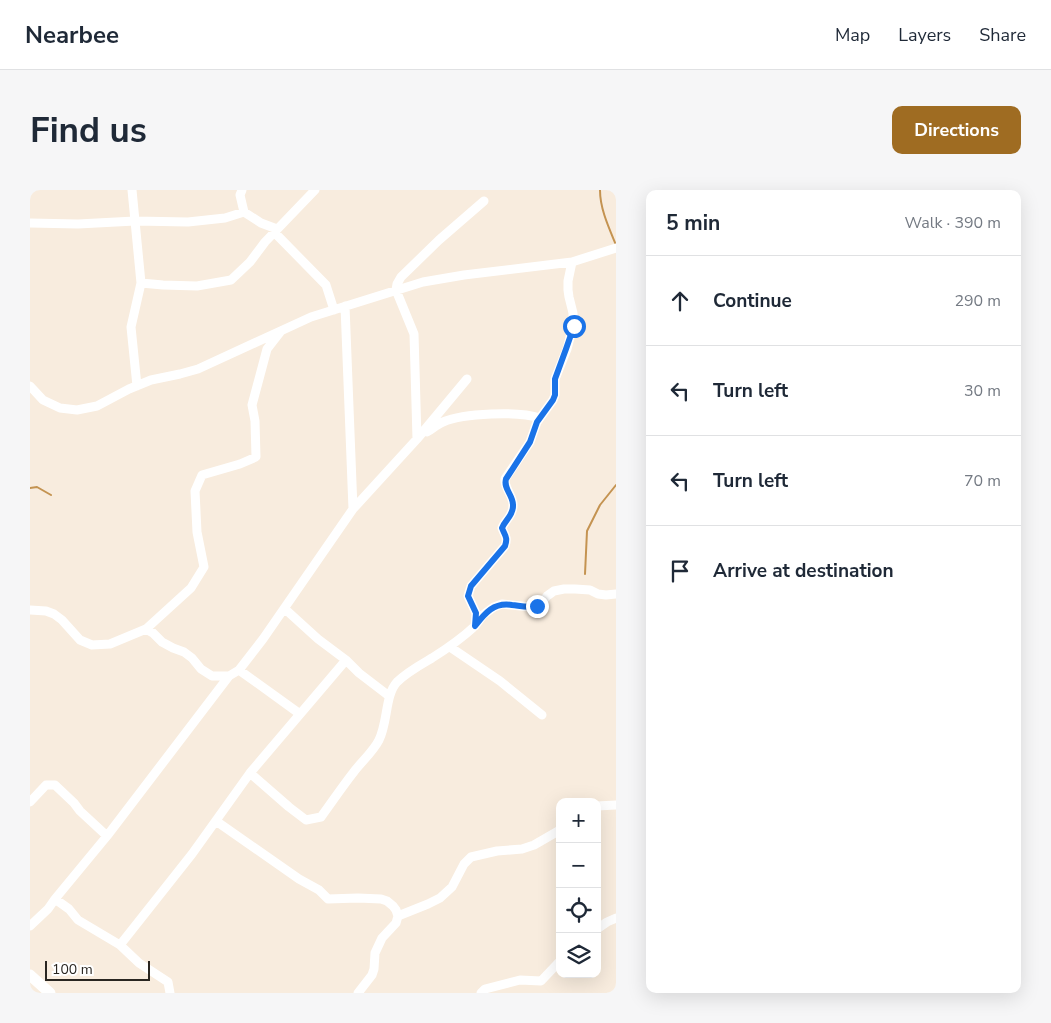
<!DOCTYPE html>
<html lang="en">
<head>
<meta charset="utf-8">
<style>
	:root { --surface:#fff; --page:#f6f6f7; --text:#1f2937; --muted:#747a83; --line:#e0e1e3; --accent:#9f6c22 }
	body { margin:0; font-family:"Nunito Sans",sans-serif; background:var(--page); color:var(--text) }
	.controls { position:absolute; right:15px; bottom:15px; display:grid; overflow:hidden; border-radius:10px; box-shadow:0 5px 20px #0002 }
	.controls button { width:45px; height:45px; display:grid; place-items:center; padding:0; border:0; border-bottom:1px solid var(--line); background:var(--surface); color:var(--text); font:25px sans-serif }
	.scale { position:absolute; left:15px; bottom:12px; width:105px; box-sizing:border-box; padding-left:5px; border:2px solid #292520; border-top:0; font-size:14px; line-height:18px; white-space:nowrap; color:#292520; -webkit-text-stroke:4px #fff; paint-order:stroke }
	.stop { position:absolute; width:15px; height:15px; margin:-11px; border:4px solid #1a73e8; border-radius:50%; background:#fff }
	.stop.end { background:#1a73e8; border-color:#fff; box-shadow:0 1px 5px #0008 }
	.list { margin:0; padding:0; list-style:none }
	h2 { display:flex; justify-content:space-between; align-items:center; height:65px; margin:0; padding:0 20px; font-size:21px }
	h2 small { font-size:16px; font-weight:400; color:var(--muted) }
	.list li { display:grid; grid-template-columns:32px 1fr auto; gap:15px; align-items:center; box-sizing:border-box; height:90px; padding:0 20px; border-top:1px solid var(--line) }
	.list b { display:block; font-size:19px; white-space:nowrap }
	.list em { font-size:16px; font-style:normal; color:var(--muted) }
	.icon { flex:none; width:28px; height:28px; fill:none; stroke:currentColor; stroke-width:2; stroke-linecap:round; stroke-linejoin:round }
	.map { position:relative; flex:none; width:586px; height:803px; overflow:hidden; border-radius:10px }
	header { display:flex; align-items:center; gap:30px; box-sizing:border-box; height:70px; padding:0 25px; background:var(--surface); border-bottom:1px solid var(--line) }
	header strong { font-size:24px }
	nav { display:flex; gap:28px; margin-inline-start:auto; font-size:18px }
	.intro { display:flex; align-items:center; justify-content:space-between; box-sizing:border-box; height:120px; padding:0 30px }
	h1 { margin:0; font-size:35px }
	.button { padding:12px 22px; border-radius:10px; background:var(--accent); color:#fff; font-size:18px; font-weight:700 }
	main { display:flex; gap:30px; padding:0 30px }
	aside { flex:1; background:var(--surface); border-radius:10px; box-shadow:0 5px 20px #0002 }
	.map>svg:first-child { display:block }
	.lines { fill:none; stroke-linecap:round; stroke-linejoin:round }
	.stream { stroke:#c49351; stroke-width:2 }
	.street { stroke:#fff; stroke-width:9 }
	.secondary { stroke:#fff; stroke-width:11 }
	.route { stroke:#1a73e8; stroke-width:6 }
</style>
</head>
<body>
<header>
<strong>Nearbee</strong>
<nav><a>Map</a><a>Layers</a><a>Share</a></nav>
</header>
<div class="intro"><h1>Find us</h1><a class="button">Directions</a></div>
<main>
<div class="map">
<svg width="586" height="803" viewBox="0 0 586 803">
	<rect width="100%" height="100%" fill="#f8ecde"/>
	<g class="lines">
		<path class="stream" d="M570,0C570,19 579,38 586,55
			M0,298L7,297L21,305
			M555,384L557,341L570,315L586,295"/>
		<path class="street" d="M102,0L111,93L101,137L107,196
			M212,0L210,5L214,22L231,33L247,39
			M0,33L48,34L105,31L158,32L195,28L214,22
			M244,42L296,95L304,120
			M111,93L133,95L167,96L201,90L220,72L235,52L285,0
			M315,116L323,319
			M0,196L13,210L30,218L47,220L67,216L99,199L121,190L150,184L168,179L281,127L393,92L434,85L542,72L586,58
			M397,242C402,239 408,234 413,232C434,223 488,221 510,228
			M387,249L384,144L366,100L367,94L371,87L409,50L454,11
			M255,419L288,449L316,470L329,483L359,506
			M0,420L16,421L24,424L32,430L50,450L62,455L80,454L116,439L161,398L174,377L167,342L165,301L172,285L210,274L226,267L225,231L222,215L237,159L251,141
			M445,436L453,425L464,417L472,414L500,417L512,413L517,406L524,401L534,399H545L560,400L568,404L576,405L586,404
			M116,439L123,443L132,452L143,458L154,462L162,468L171,479L182,486H199L209,480L233,449L323,319L387,249L437,189
			M420,457L470,491L512,525
			M209,480L270,524
			M220,583L259,617L276,630L291,627C302,612 312,597 323,583C331,572 343,562 349,550C358,532 355,505 367,492C377,482 390,475 402,468C418,458 432,448 445,436L446,423L438,406L441,396L475,356C478,347 475,346 472,338C475,330 483,326 483,316C484,306 474,299 475,289L500,252L507,232L523,210L525,205V189L537,159L543,136V123L539,107L538,100V91L542,72
			M0,612L16,595H25L44,613L50,621L77,646
			M567,616L586,615
			M186,631L269,689L289,700L298,709L328,708L351,709L357,711L363,716L366,720L368,726L366,733L352,748L345,763L344,779L342,785L328,803
			M25,709L77,646L199,486
			M368,726L398,714L410,708L422,697L434,674L441,667L467,661L492,659L504,655L530,640
			M0,736L18,719L25,709L39,719L48,730L90,755
			M567,739L577,732L586,728
			M140,803L138,792L109,773L90,755L162,664L220,583L316,470
			M451,803L455,799L490,790L511,791L530,771"/>
		<path class="secondary" d="M0,785L20,803"/>
	</g>
	<g class="lines">
		<path class="route" d="M507,416C498,418 491,416 482,415C464,412 455,423 445,436L446,423L438,406L441,396L475,356C478,347 475,346 472,338C475,330 483,326 483,316C484,306 473,299 476,289L500,252L507,232L523,210L525,205V189L536,159L544,136"/>
	</g>
</svg>
<div class="controls">
<button>+</button>
<button>−</button>
<button><svg class="icon" aria-label="locate" viewBox="0 0 24 24"><circle cx="12" cy="12" r="6"/><path d="M12 2v4M12 18v4M2 12h4M18 12h4"/></svg></button>
<button><svg class="icon" aria-label="layers" viewBox="0 0 24 24"><path d="M12 4l9 5-9 5-9-5zM3 14l9 5 9-5"/></svg></button>
</div>
<div class="scale">100 m</div>
<div class="stop" style="left:544px;top:136px"></div>
<div class="stop end" style="left:507px;top:416px"></div>
</div>
<aside>
<h2>5 min<small>Walk · 390 m</small></h2>
<ul class="list">
<li><svg class="icon" aria-label="ahead" viewBox="0 0 24 24"><path d="M12 20V5M6 11l6-6 6 6"/></svg><div><b>Continue</b></div><em>290 m</em></li>
<li><svg class="icon" aria-label="left" viewBox="0 0 24 24"><path d="M17 20v-9H6M10 6l-5 5 5 5"/></svg><div><b>Turn left</b></div><em>30 m</em></li>
<li><svg class="icon" aria-label="left" viewBox="0 0 24 24"><path d="M17 20v-9H6M10 6l-5 5 5 5"/></svg><div><b>Turn left</b></div><em>70 m</em></li>
<li><svg class="icon" aria-label="arrive" viewBox="0 0 24 24"><path d="M6 21V4h12l-3 4 3 4H6"/></svg><div><b>Arrive at destination</b></div></li>
</ul>
</aside>
</main>
</body>
</html>
